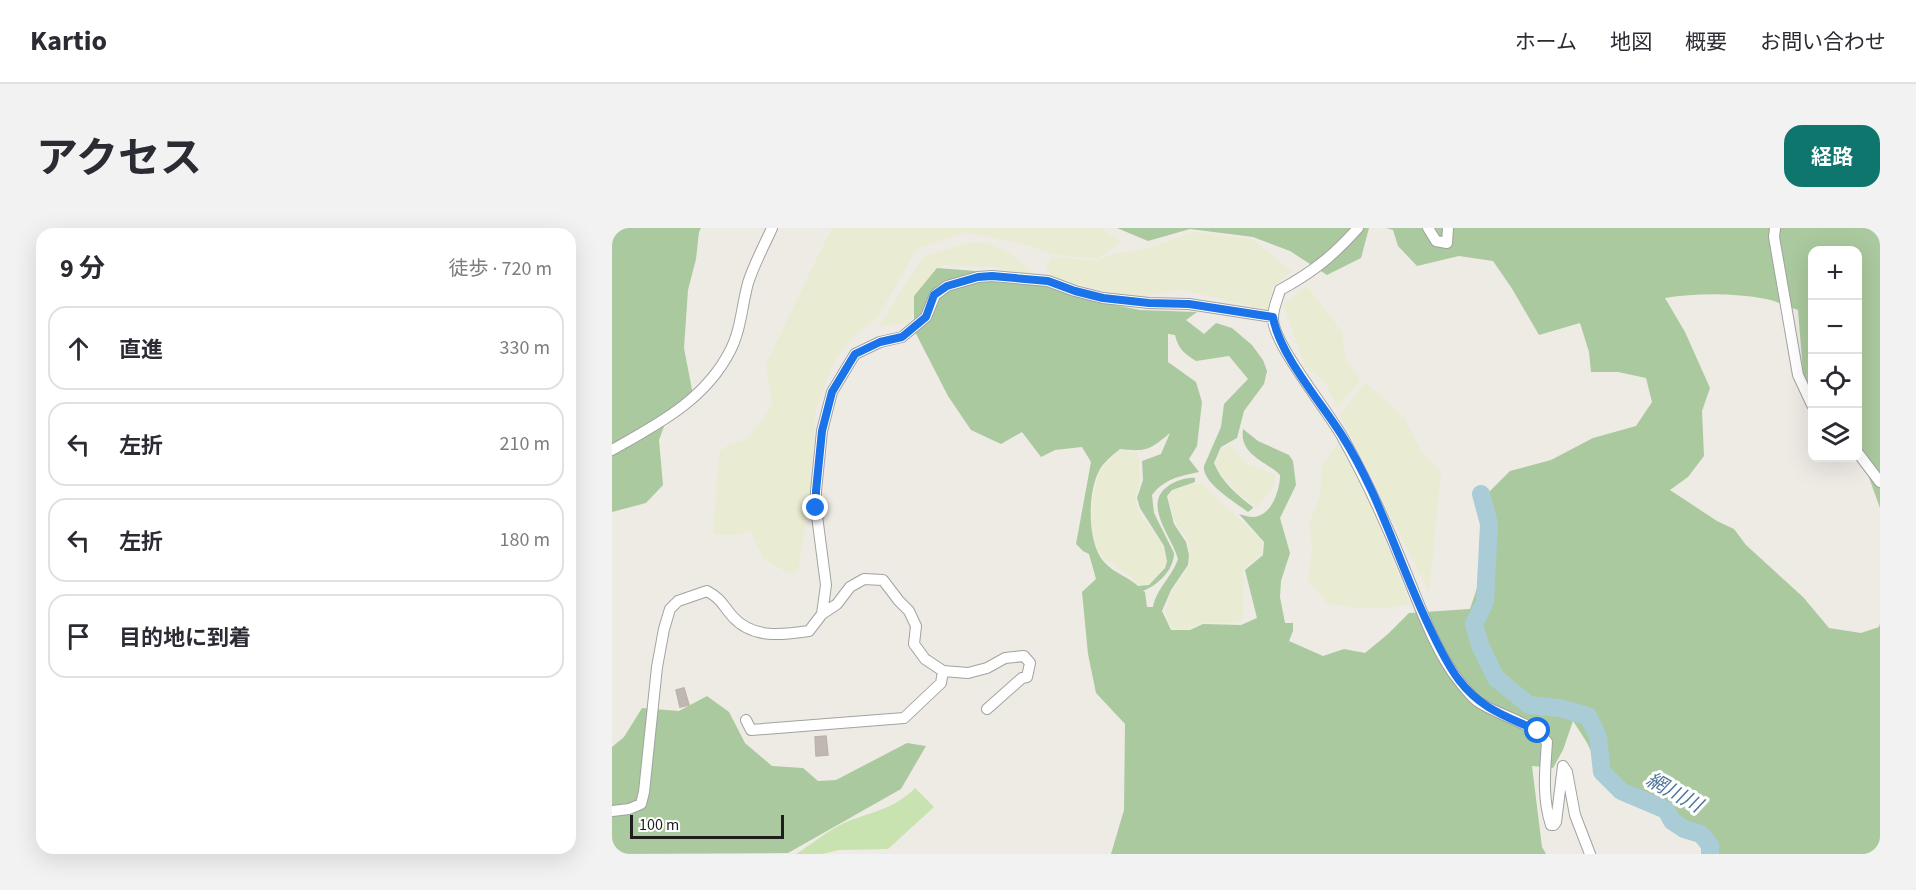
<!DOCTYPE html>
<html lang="ja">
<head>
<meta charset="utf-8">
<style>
	:root { --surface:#fff; --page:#f2f2f3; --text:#2b2b33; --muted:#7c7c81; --line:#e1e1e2; --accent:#0f766e }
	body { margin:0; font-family:"Source Sans 3","Noto Sans JP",sans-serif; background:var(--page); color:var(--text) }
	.controls { position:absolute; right:18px; top:18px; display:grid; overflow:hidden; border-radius:12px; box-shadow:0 6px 24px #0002 }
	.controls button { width:54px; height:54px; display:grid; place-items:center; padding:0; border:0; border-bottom:2px solid var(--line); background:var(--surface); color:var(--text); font:30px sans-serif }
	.scale { position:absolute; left:18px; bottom:15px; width:154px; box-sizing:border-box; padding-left:6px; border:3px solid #1e1e1e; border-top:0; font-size:16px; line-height:21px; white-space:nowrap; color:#1e1e1e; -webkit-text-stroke:4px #fff; paint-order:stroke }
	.stop { position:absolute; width:18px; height:18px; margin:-14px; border:4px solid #1a73e8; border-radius:50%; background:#fff }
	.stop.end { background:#1a73e8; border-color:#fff; box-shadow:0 2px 6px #0008 }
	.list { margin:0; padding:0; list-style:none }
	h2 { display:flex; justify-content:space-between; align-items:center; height:78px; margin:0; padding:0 24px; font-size:26px }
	h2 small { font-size:20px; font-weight:400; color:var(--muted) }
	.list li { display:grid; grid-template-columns:39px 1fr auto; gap:18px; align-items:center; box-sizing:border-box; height:84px; margin:0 12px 12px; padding:0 12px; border:2px solid var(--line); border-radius:18px }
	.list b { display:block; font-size:22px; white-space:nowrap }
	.list em { font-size:20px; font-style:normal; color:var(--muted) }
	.icon { flex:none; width:33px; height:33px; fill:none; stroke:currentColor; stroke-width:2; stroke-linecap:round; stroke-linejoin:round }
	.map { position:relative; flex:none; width:1268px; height:626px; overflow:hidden; border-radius:18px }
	header { display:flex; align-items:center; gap:36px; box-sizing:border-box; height:84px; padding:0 30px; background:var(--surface); border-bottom:2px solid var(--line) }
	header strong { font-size:28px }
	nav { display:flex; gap:33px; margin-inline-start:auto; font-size:21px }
	.intro { display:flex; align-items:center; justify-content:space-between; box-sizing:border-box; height:144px; padding:0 36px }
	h1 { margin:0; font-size:42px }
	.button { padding:15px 27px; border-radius:18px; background:var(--accent); color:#fff; font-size:21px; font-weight:700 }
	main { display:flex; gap:36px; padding:0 36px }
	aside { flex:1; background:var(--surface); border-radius:18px; box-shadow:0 6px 24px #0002 }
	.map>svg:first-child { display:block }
	.farmland { fill:#e9ebd2 }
	.grass { fill:#c8e3af }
	.forest { fill:#aac99e; fill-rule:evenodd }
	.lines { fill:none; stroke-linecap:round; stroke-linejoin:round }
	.river { stroke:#a9ccd7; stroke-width:18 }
	.building { fill:#beb7b2; stroke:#beb2a9; stroke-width:1.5 }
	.minor-casing { stroke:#a2a2a2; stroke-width:12 }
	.minor { stroke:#fff; stroke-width:10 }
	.route { stroke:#1a73e8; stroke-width:8 }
	.labels { text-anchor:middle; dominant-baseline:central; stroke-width:6; stroke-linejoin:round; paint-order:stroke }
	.water-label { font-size:20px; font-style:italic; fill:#51769d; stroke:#fff }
</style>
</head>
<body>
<header>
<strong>Kartio</strong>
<nav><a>ホーム</a><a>地図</a><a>概要</a><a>お問い合わせ</a></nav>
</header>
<div class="intro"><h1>アクセス</h1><a class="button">経路</a></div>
<main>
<aside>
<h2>9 分<small>徒歩 · 720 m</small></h2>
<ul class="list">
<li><svg class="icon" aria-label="ahead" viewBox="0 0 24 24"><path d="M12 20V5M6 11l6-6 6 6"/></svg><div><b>直進</b></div><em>330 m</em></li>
<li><svg class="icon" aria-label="left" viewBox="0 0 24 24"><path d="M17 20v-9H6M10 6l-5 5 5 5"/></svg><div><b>左折</b></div><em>210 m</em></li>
<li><svg class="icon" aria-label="left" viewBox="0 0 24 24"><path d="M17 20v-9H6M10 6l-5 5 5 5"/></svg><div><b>左折</b></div><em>180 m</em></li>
<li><svg class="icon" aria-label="arrive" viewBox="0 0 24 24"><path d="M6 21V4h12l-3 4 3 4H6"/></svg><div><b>目的地に到着</b></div></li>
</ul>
</aside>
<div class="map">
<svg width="1268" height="626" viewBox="0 0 1268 626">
	<rect width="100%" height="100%" fill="#eeebe5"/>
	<path class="farmland" d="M220,0H488L509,14L486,31L440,26L420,18L353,4L304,21L266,89L243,107L222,134L204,181L197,270L187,338L183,346L176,345L151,330L138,302L124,307H101L107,224L116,217L135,211L160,178L154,135Z
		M583,4L640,11L680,43L660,60L655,82L571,62L524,69L498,65L440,49L434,38L440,29L486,33L504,25L531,22Z
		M356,15H374L399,26L421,45L413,47L380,39L331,37L296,95L267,98L311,29Z
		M695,58L730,104L734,132L749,152L725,179L713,153L694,140L671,76Z
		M753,154L791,188L810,224L829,244L817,364L728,187Z
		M726,215L758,277L798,376L774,380H750L716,376L696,353L700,322L697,295L708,269L710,237Z
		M619,216L633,235L663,247V255L657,265L645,279L628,267L606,242L603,236L610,221Z
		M508,222L526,225L528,251L523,272L526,283L551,318L554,327L555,333L552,339L536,357H527L515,345L505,341L500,334L492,330L485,320L480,296V276L487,244Z
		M579,256H591L650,313V326L631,340V390L625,395H589L577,401H560L553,383L560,365L578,336L577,315L562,291L557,269L560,263Z"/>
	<path class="grass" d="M303,560L322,579L276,621L227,622L210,626H184C200,616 215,603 232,595C258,584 283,581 303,560Z"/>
	<path class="forest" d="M0,0H89L87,4L84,31L76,62L72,120L81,167L54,193L47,212L51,257L34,275L0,284Z
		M505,0H757L749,30L715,47L678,23L641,9L578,1L536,13Z
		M774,0H1268V280L1246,219V22H1200V167L1192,157L1186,82C1175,79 1165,73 1154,71C1122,65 1085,65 1053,70L1073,104L1098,160L1090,183L1092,228L1076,249L1058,262L1105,293L1122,301L1134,317L1191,369L1217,400L1249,405L1267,399L1268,395V626H1100L1098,607L1037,582L1017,561L987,539L974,513L961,493L951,522L941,540L920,538L930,619L934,626H499L512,582L513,496L484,465L476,426L470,364L484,351L477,326L471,323L464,316L479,234L470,219L443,222L429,229L410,204L389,216L359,202L336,168L302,102V68L325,40L377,44L421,53L487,74L528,82L585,84L574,92L592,106L604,95L620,100L640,117L651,132L655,143L652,156L632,183L625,210L609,219L602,235C609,253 626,268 641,279L640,281L636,284C623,274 590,255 592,238L609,199L612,176L636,151L617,128L584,133C573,126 566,121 563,107L556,106V134L584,154L590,174L585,218L577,231L587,244C568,248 552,251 540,267L542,285L562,325C562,342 546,357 531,363L533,364L535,379H541C544,361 560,349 566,331C560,308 530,277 556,258C564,253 574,249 583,250V254L560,262L555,268L562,296L574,314L577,327L576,337L559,362L550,383L559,402H578L591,396L629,397L645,390L633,342L651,327L652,314L627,286C631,287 637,289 641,289C660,288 668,262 668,247C654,233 627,227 631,201L646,213L677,227L681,233L684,257L668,290L678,325L669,353L668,369L673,395H681V403L677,413L711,428L732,421L753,425L776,406L797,385L858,381L869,348L871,288L867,274L898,243L939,232L981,210L1024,198L1040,174L1034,150L1006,144H979L977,124L968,95L927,107L899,59L881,33L847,28L805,38L786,18L781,2ZM558,205L549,226L530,233L531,252L525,270L528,280L552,318L555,333L553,340L537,357L526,358C516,349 502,345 492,334C475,315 475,263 488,241C493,233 501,227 508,221C534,224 538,222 558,205Z
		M95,468L117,484L133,515L160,538L191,540L206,553L224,552L295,515L314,518L289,561L176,625L0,626V519L12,509L30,480L67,483Z"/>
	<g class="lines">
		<path class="river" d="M869,266L877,296L873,374L862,396L868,417L884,450L917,477L948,480L976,488L986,509L990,544L1009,563L1054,582L1060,593L1072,601L1089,606L1098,617V626"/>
	</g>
	<path class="building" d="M72,460L77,477L68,479L64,462Z
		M214,508L216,527L204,528L203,509Z"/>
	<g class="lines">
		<defs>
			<path id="minor" d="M746,0C721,28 701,44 668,62C666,70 661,80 661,89C659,114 718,185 731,210C755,253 775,297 793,342C808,378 823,423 847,453C852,459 859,468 865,473C888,489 917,492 935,514C933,543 930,570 939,597H942L944,594L951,538L955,544L963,587L978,626
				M816,0L824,13L835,15L836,0
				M1163,0L1162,9L1186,147L1200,177
				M0,222C46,196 93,172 118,123C129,102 130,77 136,55C142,36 152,18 160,0
				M1246,225L1268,254
				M210,386L214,357L204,280V263L210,203L220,164L243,126L268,114L290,109L314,89L323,67L335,58L366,49L380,48L436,53L463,63L491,70L537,75L577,76L661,89
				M134,492L139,502L292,490L329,455L331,443
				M0,583L17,581L29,576L32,564L45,439L52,401L58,381L66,373L95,363C111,372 110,377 121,389C141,411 171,407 197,403L210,386L225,376L238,359L252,351L271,352L287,373L297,383L304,398L302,416L313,431L331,443L356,445L375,440L393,430L412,428L418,435L415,449L410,450L375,481"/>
		</defs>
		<use href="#minor" class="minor-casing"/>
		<use href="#minor" class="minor"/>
	</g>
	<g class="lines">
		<path class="route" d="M204,280V263L210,203L220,164L243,126L268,114L290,109L314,89L322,67L335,58L366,49L380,48L436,53L463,63L491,70L537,75L577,76L661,89C667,126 708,173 729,206C767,265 786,333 816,396C825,415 834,435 847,452C869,481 894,488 926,503"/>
	</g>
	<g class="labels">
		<g class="water-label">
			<text transform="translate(1062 565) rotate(29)">網川川</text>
		</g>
	</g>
</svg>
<div class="controls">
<button>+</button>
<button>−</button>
<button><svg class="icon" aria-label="locate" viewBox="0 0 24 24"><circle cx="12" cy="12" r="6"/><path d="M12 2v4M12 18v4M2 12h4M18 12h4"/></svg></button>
<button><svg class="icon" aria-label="layers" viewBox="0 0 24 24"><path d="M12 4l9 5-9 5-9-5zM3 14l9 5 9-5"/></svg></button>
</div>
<div class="scale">100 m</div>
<div class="stop" style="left:926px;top:503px"></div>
<div class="stop end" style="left:204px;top:280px"></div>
</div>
</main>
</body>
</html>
